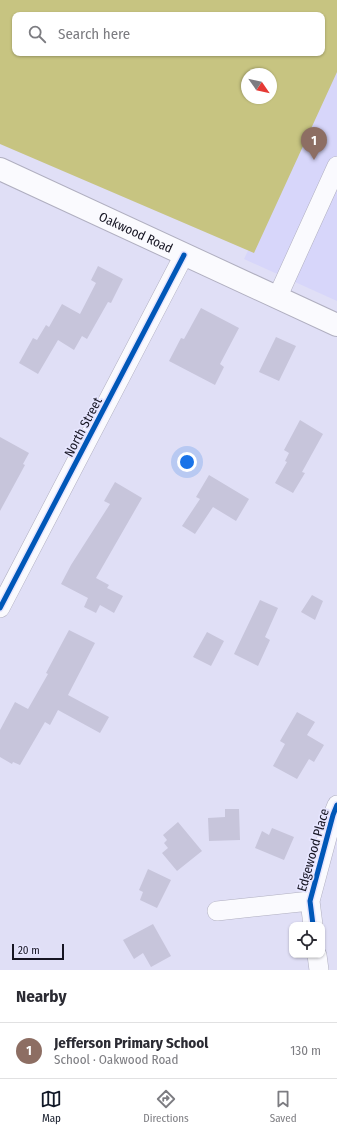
<!DOCTYPE html>
<html lang="en">
<head>
<meta charset="utf-8">
<style>
	:root { --surface:#fff; --page:#f7f7f7; --text:#2b2b33; --muted:#7c7c81; --line:#e1e1e2; --accent:#111827 }
	body { margin:0; font-family:"Fira Sans Condensed",sans-serif; background:var(--page); color:var(--text) }
	.controls { position:absolute; right:12px; bottom:12px; display:grid; overflow:hidden; border-radius:8px; box-shadow:0 1px 3px #0004 }
	.controls button { width:36px; height:36px; display:grid; place-items:center; padding:0; border:0; border-bottom:1px solid var(--line); background:var(--surface); color:var(--text); font:20px sans-serif }
	.compass { position:absolute; left:241px; top:68px; width:36px; height:36px; border-radius:50%; background:var(--surface); box-shadow:0 1px 3px #0004; rotate:124deg }
	.scale { position:absolute; left:12px; bottom:10px; width:52px; box-sizing:border-box; padding-left:4px; border:2px solid #161523; border-top:0; font-size:11px; line-height:14px; white-space:nowrap; color:#161523; -webkit-text-stroke:3px #e6e5fe; paint-order:stroke }
	.you { position:absolute; left:187px; top:462px; width:14px; height:14px; margin:-10px; border:3px solid #fff; border-radius:50%; background:#1a73e8; box-shadow:0 0 0 6px #1a73e833 }
	.badge { display:grid; place-items:center; width:26px; height:26px; border-radius:50%; background:var(--accent); color:#fff; font-size:13px; font-weight:700 }
	.pin { position:absolute; translate:-50% -33px; filter:drop-shadow(0 1px 2px #0008) }
	.pin::after { content:''; position:absolute; top:21px; width:14px; height:12px; background:inherit; clip-path:polygon(0 0,100% 0,50% 100%) }
	.list { margin:0; padding:0; list-style:none }
	h2 { display:flex; justify-content:space-between; align-items:center; height:52px; margin:0; padding:0 16px; font-size:17px }
	h2 small { font-size:13px; font-weight:400; color:var(--muted) }
	.list li { display:grid; grid-template-columns:26px 1fr auto; gap:12px; align-items:center; box-sizing:border-box; height:56px; padding:0 16px; border-top:1px solid var(--line) }
	.list b { display:block; font-size:15px; white-space:nowrap }
	.list p { margin:0; font-size:13px; white-space:nowrap; color:var(--muted) }
	.list em { font-size:13px; font-style:normal; color:var(--muted) }
	.icon { flex:none; width:22px; height:22px; fill:none; stroke:currentColor; stroke-width:2; stroke-linecap:round; stroke-linejoin:round }
	.map { position:relative; flex:none; width:337px; height:970px; overflow:hidden }
	.search { position:absolute; background:var(--surface); box-shadow:0 1px 3px #0004; left:12px; right:12px; top:12px; height:44px; display:flex; align-items:center; gap:10px; box-sizing:border-box; padding:0 14px; border-radius:8px; color:var(--muted); font-size:15px }
	.sheet { height:108px; background:var(--surface) }
	nav { display:flex; justify-content:space-around; align-items:center; box-sizing:border-box; height:56px; border-top:1px solid var(--line); background:var(--surface); font-size:11px; color:var(--muted) }
	nav a { display:grid; justify-items:center; gap:2px }
	nav .on { color:var(--accent) }
	.map>svg:first-child { display:block }
	.built { fill:#d7d6fa }
	.forest { fill:#c7c481; fill-rule:evenodd }
	.building { fill:#c7c5db }
	.lines { fill:none; stroke-linecap:round; stroke-linejoin:round }
	.minor-casing { stroke:#b0afc0; stroke-width:20 }
	.major-casing { stroke:#b0afc0; stroke-width:24 }
	.minor { stroke:#fafafe; stroke-width:19 }
	.major { stroke:#fafafe; stroke-width:22 }
	.cycleway-casing { stroke:#e6e5fe; stroke-width:8 }
	.cycleway { stroke:#0057b8; stroke-width:5 }
	.labels { text-anchor:middle; dominant-baseline:central; stroke-width:3.5; stroke-linejoin:round; paint-order:stroke }
	.street-label { font-size:13px; fill:#161523; stroke:#e6e5fe }
</style>
</head>
<body>
<div class="map">
<svg width="337" height="970" viewBox="0 0 337 970">
	<rect width="100%" height="100%" fill="#e0dff6"/>
	<path class="built" d="M337,62V301L244,259Z"/>
	<path class="forest" d="M0,0H337V72L254,253L0,144ZM15,15H322V53H15ZM247,74H271V98H247Z"/>
	<path class="building" d="M98,266L123,279L111,303L108,302L87,339L82,336L74,350L58,340L38,374L19,363L33,338L37,340L46,325L49,327L62,304L80,314L96,283L91,280Z
		M201,308L239,328L220,364L224,367L215,385L169,361L181,338L184,339Z
		M276,337L296,346L279,381L259,372Z
		M300,420L323,434L302,472L305,473L293,493L275,483L287,462L285,461L289,453L284,450Z
		M0,437L29,453L23,464L25,465L0,511Z
		M209,475L249,499L236,521L213,507L195,534L182,526L200,499L196,497Z
		M115,482L142,498L96,578L109,585L107,588L123,596L114,613L100,605L96,613L84,607L88,598L61,584L71,565L110,504L104,501Z
		M312,595L323,601L315,620L301,612Z
		M260,600L278,608L265,637L270,640L258,666L234,654Z
		M69,630L95,643L68,695L109,717L100,733L58,710L50,725L45,722L20,765L13,762L12,764L0,757V730L15,702L28,709L48,674L46,673Z
		M207,632L224,641L211,666L193,657Z
		M297,712L315,722L307,735L324,745L314,762L309,759L297,779L273,766L285,744L280,741Z
		M225,809H239L240,840L209,841L208,818L225,817Z
		M178,822L202,851L177,871L162,853L168,848L164,843L167,840L163,835Z
		M272,828L294,837L284,860L255,848L262,831L269,835Z
		M148,869L171,880L157,908L140,900L143,892L139,890Z
		M153,924L171,956L151,967L143,953L134,959L123,940Z"/>
	<g class="lines">
		<defs>
			<path id="minor" d="M277,298L337,166
				M0,608L184,255
				M217,911L310,901
				M313,925L310,901L333,815L337,805
				M317,955L319,970"/>
			<g id="major">
				<path id="s1" d="M0,169L337,325"/>
			</g>
		</defs>
		<use href="#minor" class="minor-casing"/>
		<use href="#major" class="major-casing"/>
		<use href="#minor" class="minor"/>
		<use href="#major" class="major"/>
		<defs>
			<path id="cycleway" d="M0,608L184,255
				M313,925L310,901L333,815L337,805"/>
		</defs>
		<use href="#cycleway" class="cycleway-casing"/>
		<use href="#cycleway" class="cycleway"/>
	</g>
	<g class="labels">
		<g class="street-label">
			<text stroke="none"><textPath href="#s1" startOffset="150">Oakwood Road</textPath></text>
			<text transform="translate(83 427) rotate(-62)">North Street</text>
			<text transform="translate(313 850) rotate(-74)">Edgewood Place</text>
		</g>
	</g>
</svg>
<div class="controls">
<button><svg class="icon" aria-label="locate" viewBox="0 0 24 24"><circle cx="12" cy="12" r="6"/><path d="M12 2v4M12 18v4M2 12h4M18 12h4"/></svg></button>
</div>
<svg class="compass" viewBox="-18 -18 36 36"><path d="M0-13l5 13h-10z" fill="#e53935"/><path d="M0 13l5-13h-10z" fill="#7c7c81"/></svg>
<div class="scale">20 m</div>
<div class="you"></div>
<div class="pin badge" style="left:314px;top:160px;background:#8d6e63">1</div>
<div class="search"><svg class="icon" aria-label="search" viewBox="0 0 24 24"><circle cx="10" cy="10" r="6"/><path d="M15 15l6 6"/></svg>Search here</div>
</div>
<section class="sheet">
<h2>Nearby<small></small></h2>
<ul class="list">
<li><span class="badge" style="background:#8d6e63">1</span><div><b>Jefferson Primary School</b><p>School · Oakwood Road</p></div><em>130 m</em></li>
</ul>
</section>
<nav>
<a class="on"><svg class="icon" aria-label="map" viewBox="0 0 24 24"><path d="M3 6l6-2 6 2 6-2v14l-6 2-6-2-6 2zM9 4v14M15 6v14"/></svg>Map</a>
<a><svg class="icon" aria-label="directions" viewBox="0 0 24 24"><path d="M12 3l9 9-9 9-9-9zM9 14v-3h6M13 9l2 2-2 2"/></svg>Directions</a>
<a><svg class="icon" aria-label="saved" viewBox="0 0 24 24"><path d="M7 4h10v16l-5-4-5 4z"/></svg>Saved</a>
</nav>
</body>
</html>
